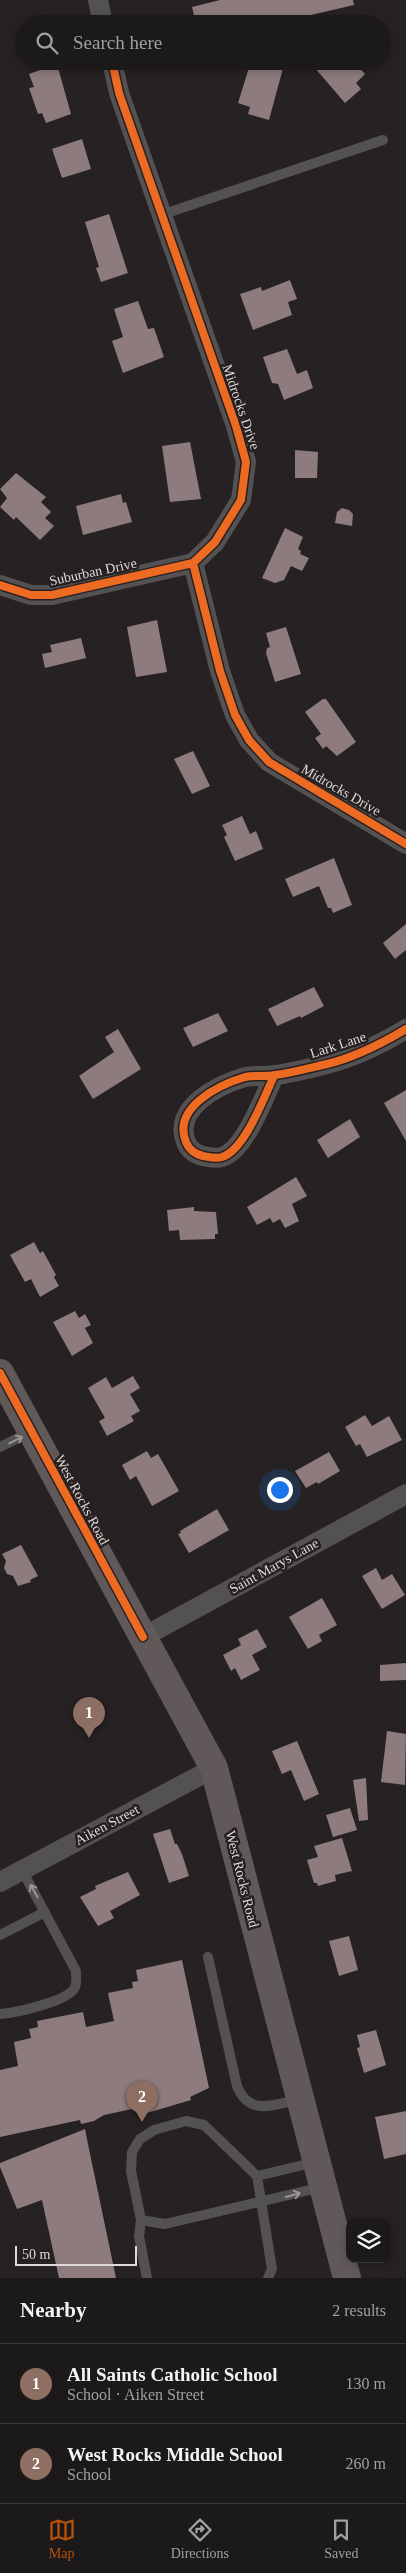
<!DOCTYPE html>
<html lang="en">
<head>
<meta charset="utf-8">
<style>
	:root { --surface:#1c191a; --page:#292627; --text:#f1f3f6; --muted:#a0a0a2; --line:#3a3839; --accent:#b45309 }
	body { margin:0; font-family:Georgia,serif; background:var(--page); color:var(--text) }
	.controls { position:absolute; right:15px; bottom:15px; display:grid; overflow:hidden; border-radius:10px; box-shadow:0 2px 8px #0003 }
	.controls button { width:45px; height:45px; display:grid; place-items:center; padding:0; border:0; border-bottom:1px solid var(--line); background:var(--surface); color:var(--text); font:25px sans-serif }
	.scale { position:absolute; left:15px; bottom:12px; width:122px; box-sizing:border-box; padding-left:5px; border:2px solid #dfdada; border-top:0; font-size:14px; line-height:18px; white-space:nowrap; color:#dfdada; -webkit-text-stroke:4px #272021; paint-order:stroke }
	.you { position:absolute; left:279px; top:1489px; width:18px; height:18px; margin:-12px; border:4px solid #fff; border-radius:50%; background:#1a73e8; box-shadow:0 0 0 8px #1a73e833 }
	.badge { display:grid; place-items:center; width:32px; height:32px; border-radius:50%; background:var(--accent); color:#fff; font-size:16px; font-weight:700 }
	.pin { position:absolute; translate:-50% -41px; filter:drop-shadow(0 1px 2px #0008) }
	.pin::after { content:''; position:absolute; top:26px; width:18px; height:15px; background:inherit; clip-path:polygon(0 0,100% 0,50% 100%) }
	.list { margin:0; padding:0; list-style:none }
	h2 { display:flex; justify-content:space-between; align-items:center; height:65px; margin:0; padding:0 20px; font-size:21px }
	h2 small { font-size:16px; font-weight:400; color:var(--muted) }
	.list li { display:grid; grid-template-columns:32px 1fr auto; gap:15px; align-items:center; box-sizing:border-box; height:80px; padding:0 20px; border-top:1px solid var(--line) }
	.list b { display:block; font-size:19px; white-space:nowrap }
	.list p { margin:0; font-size:16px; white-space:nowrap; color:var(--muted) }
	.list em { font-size:16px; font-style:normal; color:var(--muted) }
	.icon { flex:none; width:28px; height:28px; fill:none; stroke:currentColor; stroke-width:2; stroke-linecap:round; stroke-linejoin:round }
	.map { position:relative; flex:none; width:406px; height:2278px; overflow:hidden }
	.search { position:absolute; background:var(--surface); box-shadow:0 2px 8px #0003; left:15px; right:15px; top:15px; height:55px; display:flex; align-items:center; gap:12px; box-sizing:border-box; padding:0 18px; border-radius:28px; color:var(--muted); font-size:19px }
	.sheet { height:225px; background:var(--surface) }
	nav { display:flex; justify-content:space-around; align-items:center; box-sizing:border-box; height:70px; border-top:1px solid var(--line); background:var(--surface); font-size:14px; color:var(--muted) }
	nav a { display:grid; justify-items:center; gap:2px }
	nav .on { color:var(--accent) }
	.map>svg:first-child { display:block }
	.building { fill:#8d7b7d }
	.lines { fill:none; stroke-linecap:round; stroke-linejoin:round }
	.lane { stroke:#545152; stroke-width:10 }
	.street { stroke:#545152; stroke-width:20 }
	.secondary { stroke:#61585a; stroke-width:28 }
	.cycleway-casing { stroke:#272021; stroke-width:11 }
	.cycleway { stroke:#ed6a23; stroke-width:8 }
	.oneway { stroke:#9a9696 }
	.labels { text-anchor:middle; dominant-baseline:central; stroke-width:5; stroke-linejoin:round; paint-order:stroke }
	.street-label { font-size:14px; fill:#dfdada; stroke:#272021 }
</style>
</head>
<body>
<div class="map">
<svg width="406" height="2278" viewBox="0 0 406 2278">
	<rect width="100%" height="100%" fill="#262122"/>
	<path class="building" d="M220,0H353L354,5L311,15L319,24H196L192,7Z
		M251,61H285L269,120L248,114L250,107L238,103Z
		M309,61H353L365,74L356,83L361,89L345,103Z
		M57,64L71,114L46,123L42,113L38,114L29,88L34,87L29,74Z
		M82,139L91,169L62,178L52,149Z
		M109,214L128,273L101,282L96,268L99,267L85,222Z
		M290,280L297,299L288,302L292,315L253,330L240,294L261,287L262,291Z
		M138,301L148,329L154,328L164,357L123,373L112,341L123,337L114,309Z
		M287,349L297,374L307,370L313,388L284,400L278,384L272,383L263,357Z
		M190,442L201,499L170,502L162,446Z
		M295,450L318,452L317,478H295Z
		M16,473L46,497L41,502L51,512L45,518L54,526L40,540L16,517L14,520L0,507L7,498L0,489Z
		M121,494L123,503L126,502L132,522L83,535L76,506Z
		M342,508L349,510L353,514L352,526L335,523L337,512Z
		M285,528L303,537L298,549L301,551L300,554L309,558L302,571L291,566L284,580L275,583L262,578Z
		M157,620L167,672L136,677L127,627Z
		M286,627L301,674L275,682L266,653L267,648L270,647L266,633Z
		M81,638L86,658L45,668L42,654L52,652L50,645Z
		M323,699H326L356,742L337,756L326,746L323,749L315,738L321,734L305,712Z
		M193,751L210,786L192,794L174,759Z
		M242,816L250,834L256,831L263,849L235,861L224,837L227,835L222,825Z
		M334,858L352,905L333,913L331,908H328L319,886L293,897L285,879Z
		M406,924V950L395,959L383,943Z
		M314,987L324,1006L301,1018L300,1016L277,1026L268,1009Z
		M218,1013L228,1031L193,1047L183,1028Z
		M118,1029L141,1069L93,1099L79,1076L114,1052L105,1037Z
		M406,1090V1141L384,1103Z
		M350,1119L360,1137L328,1158L317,1140Z
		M296,1177L307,1196L292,1204L299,1221L285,1228L280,1219L273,1223L270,1218L257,1225L247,1207Z
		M194,1207V1211L216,1212L218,1234H215V1239L180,1240L179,1230L169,1231L167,1210Z
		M34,1242L40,1253L43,1251L56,1275L54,1277L59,1286L40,1297L31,1279L25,1282L10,1255Z
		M75,1311L79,1318L85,1314L91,1325L85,1328L93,1343L72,1356L53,1322Z
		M133,1376L140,1388L130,1394L140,1411L131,1416L134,1421L107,1436L99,1421L105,1418L88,1388L106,1377L112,1388Z
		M365,1415L372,1426L389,1416L402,1440L367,1457L360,1444L356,1446L345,1427Z
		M147,1451L151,1458L158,1454L179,1491L152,1506L136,1476L130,1480L122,1465Z
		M329,1452L340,1471L318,1484L317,1482L306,1488L295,1471Z
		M217,1509L229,1530L189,1553L178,1534L181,1533L180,1531Z
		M21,1545L38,1576L30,1580L31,1582L18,1586L13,1576L7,1574L4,1568L6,1561L2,1554Z
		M376,1568L382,1580L392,1574L405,1595L382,1609L362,1576Z
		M322,1598L337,1625L319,1635L322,1641L308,1649L289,1617Z
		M257,1629L267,1647L252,1655L260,1670L241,1680L235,1668L231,1671L223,1655L241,1645L238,1639Z
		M406,1663V1680L380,1681V1665Z
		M387,1731L406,1734L405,1785L381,1782Z
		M297,1741L319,1794L304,1801L291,1770L282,1774L272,1751Z
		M366,1778L368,1820L359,1821L353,1780Z
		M350,1808L357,1830L333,1837L326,1815Z
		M170,1829L175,1844H177L182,1854L189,1876L169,1883L153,1834Z
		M342,1838L352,1871L335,1875L336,1881L318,1886L317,1883H314L307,1860L318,1857L314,1846Z
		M128,1872L140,1895L110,1911L114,1918L98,1926L80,1897L96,1889L95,1886Z
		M349,1936L358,1970L339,1976L329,1941Z
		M182,1960L209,2088L190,2097L191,2100L147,2113L146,2106L104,2115L94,2121L81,2124L80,2120L0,2137V2070L18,2066L14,2042L31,2038L29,2029L38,2027L37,2021L83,2012L86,2027L114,2021L108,1993L133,1988L132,1982L138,1981L136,1970Z
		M376,2030L386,2065L364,2073L357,2048L360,2047L357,2035Z
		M406,2111V2154L384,2159L375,2117Z
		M85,2129L89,2149L116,2278H59L42,2200L17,2209L0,2167V2163Z"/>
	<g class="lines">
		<path class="lane" d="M161,215L383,140
			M0,1447L30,1432
			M0,1935L45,1912
			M208,1957L237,2086C249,2116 272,2105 298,2100
			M0,2014C15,2013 70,2001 75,1987C77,1983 76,1976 76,1971L22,1870
			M257,2176L316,2162
			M141,2220L165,2224L322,2187
			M147,2278L139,2236L141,2220L131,2171L132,2152L140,2139L154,2130L186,2121L204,2125L257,2176L272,2269L268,2278"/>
		<path class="street" d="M98,0L103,24
			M193,563L220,671L235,715L249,740L269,762L406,844
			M0,585L31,595H52L193,563L215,542L241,500L246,462L236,426L119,93L112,61
			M274,1076C264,1097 245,1150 222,1157C216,1159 209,1157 203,1156C195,1154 189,1150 186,1142C172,1108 218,1085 245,1077C255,1075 265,1077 275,1075C292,1073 310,1068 327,1064C356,1057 381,1044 406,1029
			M143,1637L406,1494
			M0,1882L214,1768"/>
		<path class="secondary" d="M0,1373L214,1768L347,2278"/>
		<defs>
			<path id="cycleway" d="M193,563L220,671L235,715L249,740L269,762L406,844
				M0,585L31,595H52L193,563L215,542L241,500L246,462L236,426L119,93L112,61
				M274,1076C264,1097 245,1150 222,1157C216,1159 209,1157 203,1156C195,1154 189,1150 186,1142C172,1108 218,1085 245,1077C255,1075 265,1077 275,1075C292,1073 310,1068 327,1064C356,1057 381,1044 406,1029
				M0,1373L143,1637"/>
		</defs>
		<use href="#cycleway" class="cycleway-casing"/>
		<use href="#cycleway" class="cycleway"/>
	</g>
	<defs><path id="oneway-shaft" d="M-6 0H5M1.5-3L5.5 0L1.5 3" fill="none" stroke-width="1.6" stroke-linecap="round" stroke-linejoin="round" transform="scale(1.25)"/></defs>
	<g class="oneway">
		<use href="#oneway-shaft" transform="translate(16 1440) rotate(-27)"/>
		<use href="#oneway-shaft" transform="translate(34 1891) rotate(-119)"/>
		<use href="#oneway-shaft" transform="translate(293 2195) rotate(-15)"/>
	</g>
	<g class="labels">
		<g class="street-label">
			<text transform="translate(241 407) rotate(71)">Midrocks Drive</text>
			<text transform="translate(93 572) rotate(-12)">Suburban Drive</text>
			<text transform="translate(341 790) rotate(30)">Midrocks Drive</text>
			<text transform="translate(338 1045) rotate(-18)">Lark Lane</text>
			<text transform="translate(82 1500) rotate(62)">West Rocks Road</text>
			<text transform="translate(274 1566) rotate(-29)">Saint Marys Lane</text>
			<text transform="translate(107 1825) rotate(-28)">Aiken Street</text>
			<text transform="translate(242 1879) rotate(76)">West Rocks Road</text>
		</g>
	</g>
</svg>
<div class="controls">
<button><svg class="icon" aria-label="layers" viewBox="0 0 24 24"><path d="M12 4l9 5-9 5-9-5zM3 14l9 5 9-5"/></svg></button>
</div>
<div class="scale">50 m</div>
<div class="you"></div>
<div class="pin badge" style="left:89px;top:1738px;background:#8d6e63">1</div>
<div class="pin badge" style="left:142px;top:2122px;background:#8d6e63">2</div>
<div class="search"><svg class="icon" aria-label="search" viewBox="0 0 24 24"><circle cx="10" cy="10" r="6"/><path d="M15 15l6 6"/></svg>Search here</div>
</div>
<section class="sheet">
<h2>Nearby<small>2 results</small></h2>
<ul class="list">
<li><span class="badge" style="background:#8d6e63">1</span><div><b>All Saints Catholic School</b><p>School · Aiken Street</p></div><em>130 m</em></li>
<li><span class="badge" style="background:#8d6e63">2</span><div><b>West Rocks Middle School</b><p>School</p></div><em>260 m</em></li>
</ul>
</section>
<nav>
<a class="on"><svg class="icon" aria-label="map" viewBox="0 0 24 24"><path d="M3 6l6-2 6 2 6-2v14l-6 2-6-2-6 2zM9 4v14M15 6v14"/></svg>Map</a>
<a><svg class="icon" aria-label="directions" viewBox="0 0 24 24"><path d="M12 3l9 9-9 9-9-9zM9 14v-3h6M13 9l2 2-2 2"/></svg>Directions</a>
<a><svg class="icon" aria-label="saved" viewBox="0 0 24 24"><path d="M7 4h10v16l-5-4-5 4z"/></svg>Saved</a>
</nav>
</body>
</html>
